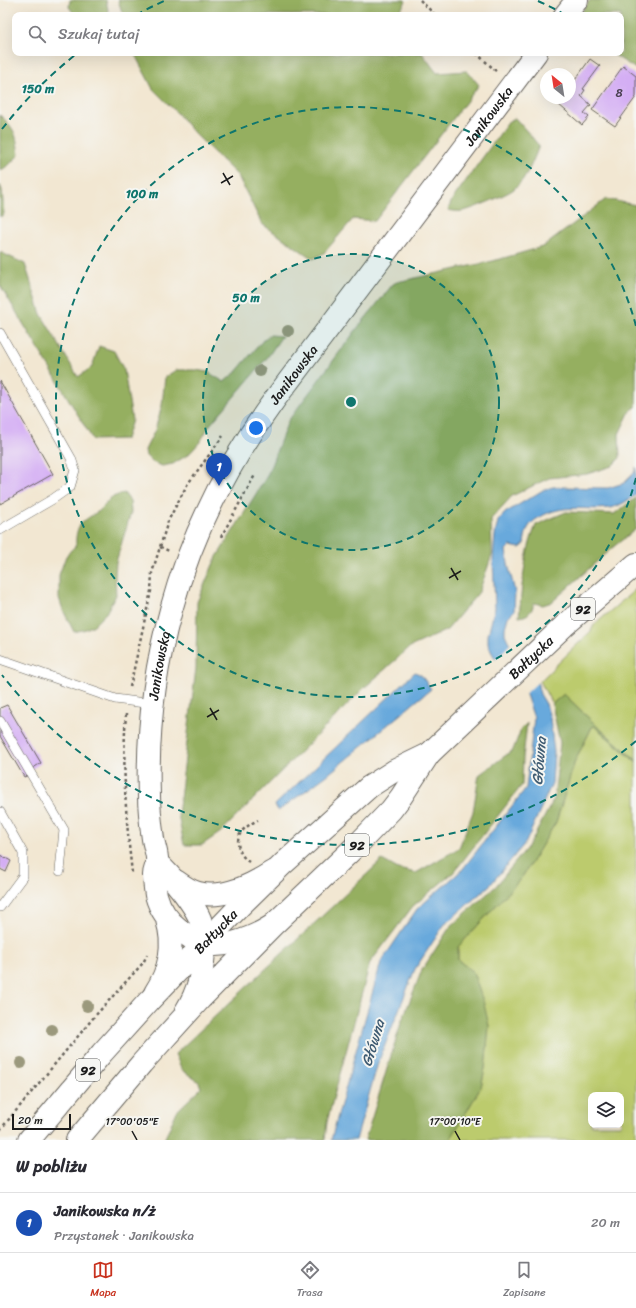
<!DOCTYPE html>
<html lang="pl">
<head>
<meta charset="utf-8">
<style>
	:root { --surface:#fff; --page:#f2f2f3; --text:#2b2b33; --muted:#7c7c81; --line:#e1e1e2; --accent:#c8321e }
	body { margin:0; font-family:Sriracha,sans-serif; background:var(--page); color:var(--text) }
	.controls { position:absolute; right:12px; bottom:12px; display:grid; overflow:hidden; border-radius:8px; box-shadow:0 4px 16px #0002 }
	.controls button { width:36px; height:36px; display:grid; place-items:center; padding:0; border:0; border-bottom:1px solid var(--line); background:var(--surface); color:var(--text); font:20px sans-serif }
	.compass { position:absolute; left:540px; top:68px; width:36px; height:36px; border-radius:50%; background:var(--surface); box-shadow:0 4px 16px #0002; rotate:330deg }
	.scale { position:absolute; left:12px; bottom:10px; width:59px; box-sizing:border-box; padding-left:4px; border:2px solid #1c1c1c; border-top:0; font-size:11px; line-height:14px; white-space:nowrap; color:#1c1c1c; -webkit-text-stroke:3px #f6f6f2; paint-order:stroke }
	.you { position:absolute; left:256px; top:428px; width:14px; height:14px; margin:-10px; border:3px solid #fff; border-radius:50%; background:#1a73e8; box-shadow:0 0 0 6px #1a73e833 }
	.badge { display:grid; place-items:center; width:26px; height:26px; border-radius:50%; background:var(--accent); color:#fff; font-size:13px; font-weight:700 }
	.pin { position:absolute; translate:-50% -33px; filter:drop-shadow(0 1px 2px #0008) }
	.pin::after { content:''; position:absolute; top:21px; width:14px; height:12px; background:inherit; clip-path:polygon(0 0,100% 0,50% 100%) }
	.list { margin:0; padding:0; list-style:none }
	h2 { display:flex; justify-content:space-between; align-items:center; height:52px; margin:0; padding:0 16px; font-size:17px }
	h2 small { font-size:13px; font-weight:400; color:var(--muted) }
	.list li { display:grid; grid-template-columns:26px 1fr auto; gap:12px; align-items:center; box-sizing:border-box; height:60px; padding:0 16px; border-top:1px solid var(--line) }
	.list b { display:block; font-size:15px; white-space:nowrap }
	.list p { margin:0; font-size:13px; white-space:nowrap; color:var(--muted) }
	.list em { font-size:13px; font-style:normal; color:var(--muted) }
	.icon { flex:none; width:22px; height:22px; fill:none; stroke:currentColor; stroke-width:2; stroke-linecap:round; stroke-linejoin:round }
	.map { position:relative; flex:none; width:636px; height:1140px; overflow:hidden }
	.search { position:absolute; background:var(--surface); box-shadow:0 4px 16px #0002; left:12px; right:12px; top:12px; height:44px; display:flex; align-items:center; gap:10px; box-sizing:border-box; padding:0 14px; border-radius:8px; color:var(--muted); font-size:15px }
	.sheet { height:112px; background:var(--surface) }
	nav { display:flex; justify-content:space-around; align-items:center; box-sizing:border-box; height:56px; border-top:1px solid var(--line); background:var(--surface); font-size:11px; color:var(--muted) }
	nav a { display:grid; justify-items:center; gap:2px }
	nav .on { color:var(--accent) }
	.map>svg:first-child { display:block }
	.green { fill:#bccb6d; stroke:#6c7444; fill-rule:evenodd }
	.forest { fill:#95af60; stroke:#58663e }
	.water { fill:#68a9dc; stroke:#42627c }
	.pier { fill:#f2e7d2 }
	.building { fill:#d4aef4 }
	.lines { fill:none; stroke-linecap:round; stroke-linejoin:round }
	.lane-casing { stroke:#67635c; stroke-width:10 }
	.secondary-casing { stroke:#67635c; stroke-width:24 }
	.primary-casing { stroke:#67635c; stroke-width:24 }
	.path { stroke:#67635c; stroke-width:2.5; stroke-dasharray:3 3; stroke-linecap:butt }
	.lane { stroke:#fff; stroke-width:9 }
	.secondary { stroke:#fff; stroke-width:22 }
	.primary { stroke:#fff; stroke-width:22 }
	.tree { fill:#9b997d }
	.ticks { fill:none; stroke:#1c1c1c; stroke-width:1.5 }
	.ring { fill:none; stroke:#0f766e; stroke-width:2; stroke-dasharray:7 5 }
	.labels { text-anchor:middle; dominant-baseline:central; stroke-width:4; stroke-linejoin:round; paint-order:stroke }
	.number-label { font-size:12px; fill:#4a4052 }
	.shield { fill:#f6f6f2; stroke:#5d5d5c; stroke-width:1 }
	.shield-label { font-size:13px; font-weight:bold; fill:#1c1c1c }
	.street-label { font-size:14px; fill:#1c1c1c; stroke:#f6f6f2 }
	.water-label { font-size:15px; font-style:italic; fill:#3e5b72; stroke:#f6f6f2 }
	.ticks-label { font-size:10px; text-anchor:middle; fill:#1c1c1c; stroke:#f6f6f2; stroke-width:4; stroke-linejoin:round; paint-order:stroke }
	.centre { fill:#0f766e; stroke:#f6f6f2; stroke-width:2 }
	.ring-label { font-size:12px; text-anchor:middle; font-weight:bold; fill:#0f766e; stroke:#f6f6f2; stroke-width:4; stroke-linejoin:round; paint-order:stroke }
</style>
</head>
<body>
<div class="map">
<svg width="636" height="1140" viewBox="0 0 636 1140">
	<rect width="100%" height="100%" fill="#f6f6f2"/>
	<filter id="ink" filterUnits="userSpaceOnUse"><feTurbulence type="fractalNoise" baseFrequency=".025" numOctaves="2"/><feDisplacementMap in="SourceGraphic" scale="8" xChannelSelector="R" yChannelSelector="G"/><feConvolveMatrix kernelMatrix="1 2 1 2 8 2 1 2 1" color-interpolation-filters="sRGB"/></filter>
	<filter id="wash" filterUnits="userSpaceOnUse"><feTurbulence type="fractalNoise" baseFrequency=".012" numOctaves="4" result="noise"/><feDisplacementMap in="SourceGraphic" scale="16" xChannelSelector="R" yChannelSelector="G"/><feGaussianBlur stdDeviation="0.9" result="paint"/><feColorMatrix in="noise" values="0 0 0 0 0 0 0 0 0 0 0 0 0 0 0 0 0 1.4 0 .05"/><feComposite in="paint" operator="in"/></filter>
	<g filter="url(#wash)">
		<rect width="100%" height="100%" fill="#f2e7d2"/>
		<path class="green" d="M636,589V760L598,727L564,694L552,704L540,681L591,631L594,625Z
			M594,726L636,762V1140H450L481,1087L485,1068L489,1026L473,972L458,960V947L522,877L531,863L556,822L575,761L592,727ZM591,1095H621V1125H591Z"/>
		<path class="forest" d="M70,0H106L109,15H75L69,7Z
			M118,0H405L406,1L398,15H123Z
			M590,0H636V69L611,53H621V15H579Z
			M134,53H422L437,73L467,71L479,85L375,221L353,219L324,253L313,259L262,224L238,176L195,134L178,114L153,89Z
			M0,115C16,130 16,134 19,155L10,164L0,171Z
			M515,118L531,136L539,146C533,161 527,178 514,189C508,194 471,210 463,211C458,212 453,211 448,210L452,200L509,121Z
			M0,185L2,190L4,214L0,217Z
			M606,199L636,205V407L630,411L619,434L620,458L612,466L587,474L549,478L512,496L491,519L492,555L479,592L447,630L410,647L363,689L221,832L202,845H184L178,815L196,668L197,602L215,560L267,476L288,421L359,326L393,284L397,282L493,261L542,247L547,244Z
			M0,252L25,264L41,314L78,377L92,367L99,346L114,351L124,370L132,420L126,439L93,440L0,285Z
			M270,335L282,336L267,358L210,425L200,442L189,454L173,464L162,466L152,462L146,456L145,450L155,430L162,405L165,377L176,370H195L208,372L224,382L235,373L264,339Z
			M124,493L130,501L131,512L116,562L115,577L116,595L106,613L94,625L86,629L74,632L63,610L59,598V575L66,556L76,545C75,524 83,521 99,511C103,508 106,503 110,499C113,496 119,495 124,493Z
			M636,498V529L612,548L552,602L543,605L534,603C532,612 528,616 519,617C522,586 524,554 536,525L566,512L614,514Z
			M564,694L598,727L636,760V762L594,726L592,727L575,761L556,822L531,863L522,877L458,947V960L473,972L484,1004L489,1026L485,1068L481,1087L450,1140H365L401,1023L422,970L450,927L496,886L530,844L554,799L560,743L552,704Z
			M527,723L523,758L522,785L454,872L413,906L370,963L327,1122L325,1140H164L177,1111L201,1088L199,1082L182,1070L175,1054L382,860L398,869L416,873L459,848L473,812L479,775L513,750L521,729Z"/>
		<path class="water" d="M636,467V495L634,496C627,501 618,507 609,508C584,511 564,503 540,517C528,523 525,532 524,545L520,548L510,546L506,550L508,564L515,592L514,611L508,617L505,628V634L511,647L537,681L540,694L546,704L550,718L554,752L552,783L526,842L490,885L444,925L415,969L378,1063L356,1140H331L381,962L417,909L462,870L526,788L534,718L525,692L496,660L491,651L488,643V635L495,608L493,560L495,535L498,521L505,513L543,490L553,487H563L608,488L624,483L634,473Z
			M415,672L421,675L431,689L326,776L278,811L275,805Z"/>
		<path class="pier" d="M511,643L539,681L524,695L494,661Z"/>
		<g id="blocks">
			<path class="building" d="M590,59L600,66L583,89L585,90L581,96L591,105L584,113L589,117L582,125L558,104L562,98H570V87Z
				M623,66L636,76V97L615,126L592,110Z
				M0,381L53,474L0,504Z
				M7,705L41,763L27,772L29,775L24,777L0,736V708Z
				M0,855L11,861L6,872L0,869Z"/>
		</g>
	</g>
	<g filter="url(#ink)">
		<use href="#blocks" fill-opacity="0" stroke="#67635c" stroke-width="1"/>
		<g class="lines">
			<defs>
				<path id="lane" d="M0,333L71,458L75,470L70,487L53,499L0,530
					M0,659L115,699L152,704
					M0,721L64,830L60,871
					M0,812L23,853V876L0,907"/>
				<g id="secondary">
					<path d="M565,15L577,0"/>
					<path d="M157,863C170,874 196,906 201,922C204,930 204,938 204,946C204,970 199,990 186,1011"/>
					<path d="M176,881C183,886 190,891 198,893C223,899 252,885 272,872"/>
					<path id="s1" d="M270,927C249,940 217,952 194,940C189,937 184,933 180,930C168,921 160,910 156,895C155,889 154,881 154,875C154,870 157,866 157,862C158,855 154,846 153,839C151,825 149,810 149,796C147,733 154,671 171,610C192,533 228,463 275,399L536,53"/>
					<path d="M155,993C169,971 175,945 167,920"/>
				</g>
				<g id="primary">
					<path id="s2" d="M29,1140L102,1053L149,1001L240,906L283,864L369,787L394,771L429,754"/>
					<path id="s3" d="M77,1140L142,1063L200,999L273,925L357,845L391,810L401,797L429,754L564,626L636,564"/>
				</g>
			</defs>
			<use href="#lane" class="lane-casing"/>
			<use href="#secondary" class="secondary-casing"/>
			<use href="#primary" class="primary-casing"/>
			<path class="path" d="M420,0L435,15
				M476,53L496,71
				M221,537L255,475
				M160,547L169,551
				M130,687L151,591L152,573L168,521L187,485L223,436
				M126,714C122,767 126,820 132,873
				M249,862C239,855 234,841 242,831C247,826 252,823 258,820
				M0,1130L94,1017L143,963L147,955"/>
			<use href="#lane" class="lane"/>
			<use href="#secondary" class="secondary"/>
			<use href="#primary" class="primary"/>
		</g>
		<g class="tree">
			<circle cx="288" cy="331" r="6"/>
			<circle cx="260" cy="371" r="6"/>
			<circle cx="87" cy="1006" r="6"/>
			<circle cx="52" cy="1030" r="6"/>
			<circle cx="21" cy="1063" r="6"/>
		</g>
	</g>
	<path class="ticks" d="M223,173L230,185M221,183L233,176M451,568L458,580M449,578L461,571M210,708L217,720M207,717L219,710M132,1131L137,1140M455,1131L460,1140"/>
	<circle cx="351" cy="402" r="148" fill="#0f766e" fill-opacity=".12"/>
	<g class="ring">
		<circle cx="351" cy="402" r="148"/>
		<path d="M636 478A295 295 0 1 1 636 326"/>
		<path d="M636 741A443 443 0 0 1 2 675M2 129A443 443 0 0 1 75 55M136 15A443 443 0 0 1 164 1M538 1A443 443 0 0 1 566 15"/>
	</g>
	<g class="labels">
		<g class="number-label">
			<text x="619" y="93">8</text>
		</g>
		<g class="shield">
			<rect x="571" y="598" width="24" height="22" rx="3"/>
			<rect x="345" y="834" width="24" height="22" rx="3"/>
			<rect x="76" y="1059" width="24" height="22" rx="3"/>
		</g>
		<g class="shield-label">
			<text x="583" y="609">92</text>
			<text x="357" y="845">92</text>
			<text x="88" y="1070">92</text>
		</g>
		<g class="street-label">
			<text stroke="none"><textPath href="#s1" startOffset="1020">Janikowska</textPath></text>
			<text stroke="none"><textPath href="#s1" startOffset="696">Janikowska</textPath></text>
			<text stroke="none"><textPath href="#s3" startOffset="664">Bałtycka</textPath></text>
			<text stroke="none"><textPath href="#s1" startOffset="372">Janikowska</textPath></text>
			<text stroke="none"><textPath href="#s2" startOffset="280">Bałtycka</textPath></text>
		</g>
		<g class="water-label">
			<text transform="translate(539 761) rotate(-85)">Główna</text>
			<text transform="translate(373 1043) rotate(-73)">Główna</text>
		</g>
	</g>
	<g class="ticks-label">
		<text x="132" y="1125">17°00'05"E</text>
		<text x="455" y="1125">17°00'10"E</text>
	</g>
	<circle cx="351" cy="402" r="6" class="centre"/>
	<g class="ring-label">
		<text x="38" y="93">150 m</text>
		<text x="142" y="198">100 m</text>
		<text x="246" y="302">50 m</text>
	</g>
</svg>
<div class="controls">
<button><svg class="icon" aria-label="layers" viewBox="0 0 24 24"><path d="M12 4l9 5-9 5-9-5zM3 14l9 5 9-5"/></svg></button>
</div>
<svg class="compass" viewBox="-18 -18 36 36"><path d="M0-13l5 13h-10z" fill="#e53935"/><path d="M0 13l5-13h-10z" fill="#7c7c81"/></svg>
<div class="scale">20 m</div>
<div class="you"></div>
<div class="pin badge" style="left:219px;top:486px;background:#1a4fb4">1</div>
<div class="search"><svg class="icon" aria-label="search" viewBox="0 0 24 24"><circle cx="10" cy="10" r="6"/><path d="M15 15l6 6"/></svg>Szukaj tutaj</div>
</div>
<section class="sheet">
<h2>W pobliżu<small></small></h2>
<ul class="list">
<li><span class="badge" style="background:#1a4fb4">1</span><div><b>Janikowska n/ż</b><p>Przystanek · Janikowska</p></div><em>20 m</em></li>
</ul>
</section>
<nav>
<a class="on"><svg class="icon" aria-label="map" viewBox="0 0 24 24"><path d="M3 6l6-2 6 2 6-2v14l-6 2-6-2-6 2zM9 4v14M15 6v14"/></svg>Mapa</a>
<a><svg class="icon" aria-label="directions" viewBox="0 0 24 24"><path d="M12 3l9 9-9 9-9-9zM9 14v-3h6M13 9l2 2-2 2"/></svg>Trasa</a>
<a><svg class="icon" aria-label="saved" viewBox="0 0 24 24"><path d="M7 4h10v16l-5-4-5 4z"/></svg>Zapisane</a>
</nav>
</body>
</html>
